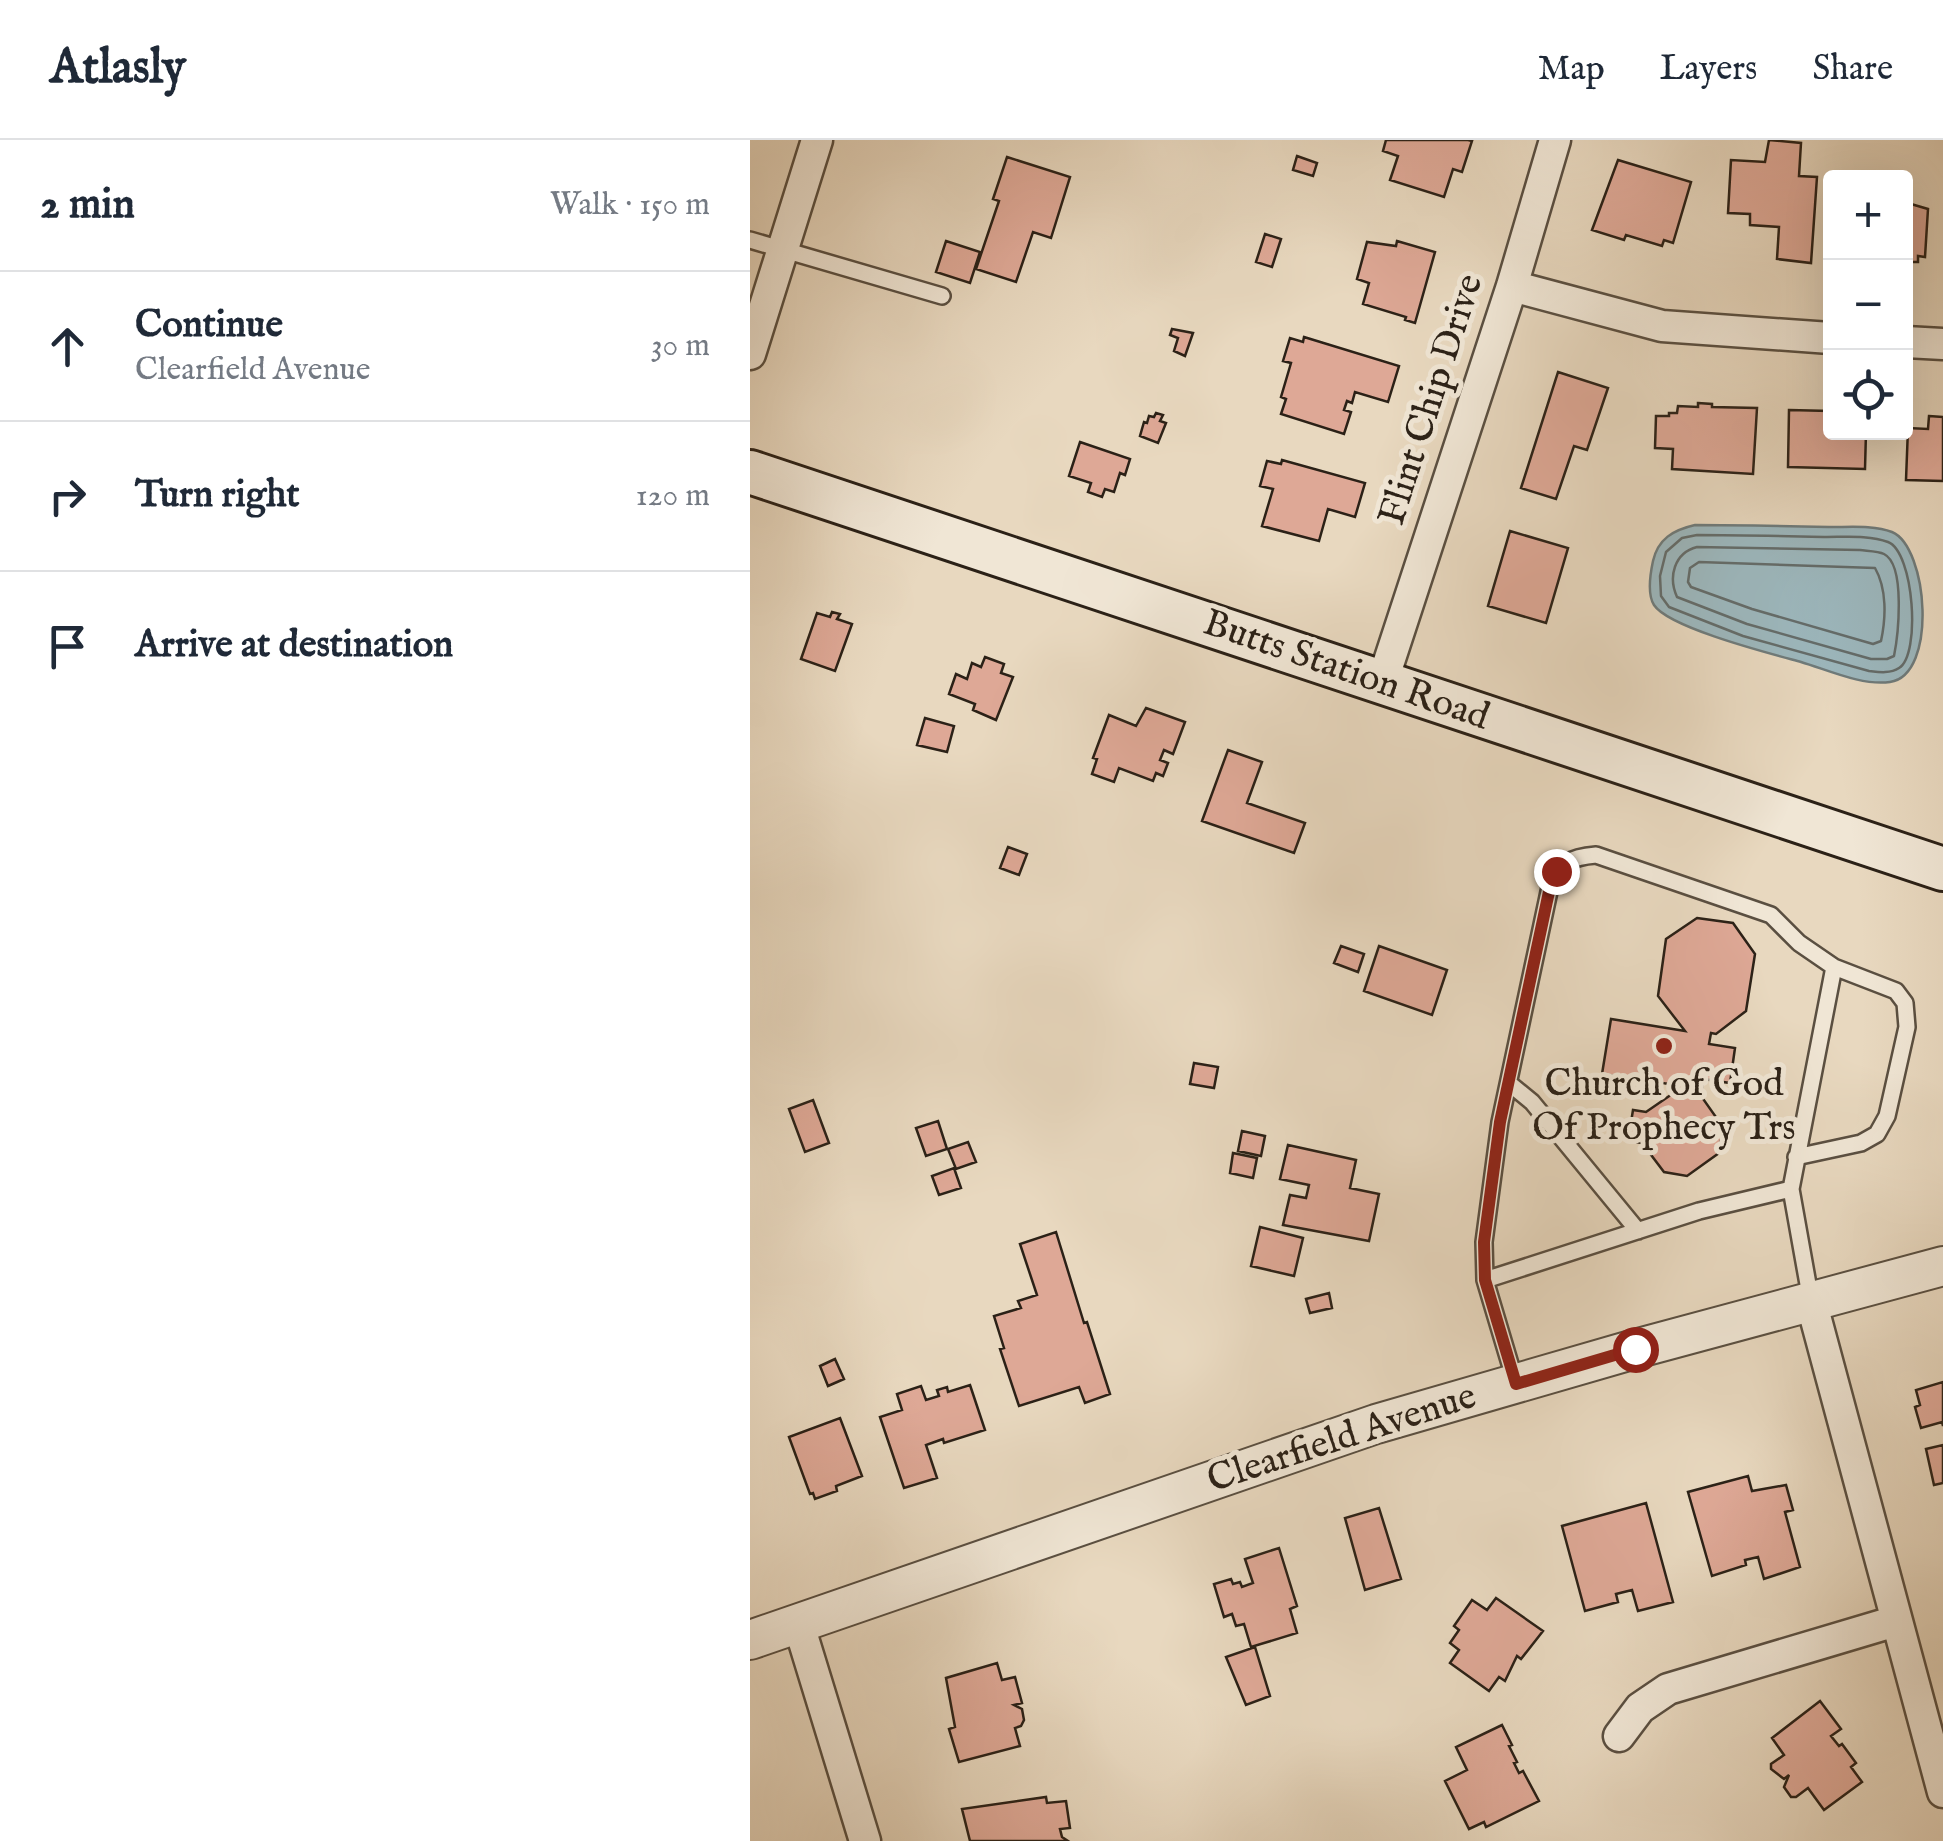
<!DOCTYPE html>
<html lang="en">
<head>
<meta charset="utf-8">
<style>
	:root { --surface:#fff; --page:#f6f6f7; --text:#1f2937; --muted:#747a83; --line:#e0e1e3 }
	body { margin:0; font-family:"IM FELL English",serif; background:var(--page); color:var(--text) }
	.controls { position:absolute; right:30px; top:30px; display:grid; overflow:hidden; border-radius:10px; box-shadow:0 10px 40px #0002 }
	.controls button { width:90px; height:90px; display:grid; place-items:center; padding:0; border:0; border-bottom:2px solid var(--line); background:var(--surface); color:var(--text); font:50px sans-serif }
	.stop { position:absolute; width:30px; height:30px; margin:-22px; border:8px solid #8f2418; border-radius:50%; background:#fff }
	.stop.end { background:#8f2418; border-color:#fff; box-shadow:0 2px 10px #0008 }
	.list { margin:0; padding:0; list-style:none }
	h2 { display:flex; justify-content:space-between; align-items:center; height:130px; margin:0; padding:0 40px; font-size:42px }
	h2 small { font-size:32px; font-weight:400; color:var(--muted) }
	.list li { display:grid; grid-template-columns:65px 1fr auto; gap:30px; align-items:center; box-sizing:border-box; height:150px; padding:0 40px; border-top:2px solid var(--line) }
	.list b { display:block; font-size:38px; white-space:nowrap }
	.list p { margin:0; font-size:32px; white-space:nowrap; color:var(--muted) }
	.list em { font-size:32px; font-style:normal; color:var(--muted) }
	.icon { flex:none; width:55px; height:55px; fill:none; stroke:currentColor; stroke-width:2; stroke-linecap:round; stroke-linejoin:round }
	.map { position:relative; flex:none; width:1193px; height:1701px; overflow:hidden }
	header { display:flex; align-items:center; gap:60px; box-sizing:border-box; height:140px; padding:0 50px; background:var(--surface); border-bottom:2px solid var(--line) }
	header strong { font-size:48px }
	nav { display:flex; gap:55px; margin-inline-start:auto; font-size:35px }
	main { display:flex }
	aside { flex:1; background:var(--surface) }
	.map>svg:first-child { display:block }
	.water { fill:#9cb7bd; stroke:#6f7b7b; stroke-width:2.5 }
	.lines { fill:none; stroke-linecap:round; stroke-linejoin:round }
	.shore { stroke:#646c6a; stroke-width:2.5 }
	.building { fill:#dea896; stroke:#2b2117; stroke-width:2.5 }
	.service-casing { stroke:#5a4f41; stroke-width:20 }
	.minor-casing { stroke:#5a4f41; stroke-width:35 }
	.tertiary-casing { stroke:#5a4f41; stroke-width:42 }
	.secondary-casing { stroke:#2b2117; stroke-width:48 }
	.service { stroke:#f0e6d5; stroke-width:15 }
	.minor { stroke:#f0e6d5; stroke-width:30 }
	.tertiary { stroke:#f0e6d5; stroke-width:38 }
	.secondary { stroke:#f0e6d5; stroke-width:42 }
	.route { stroke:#8f2418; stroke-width:12 }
	.poi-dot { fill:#8f2418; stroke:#f0e6d5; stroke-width:4 }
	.labels { text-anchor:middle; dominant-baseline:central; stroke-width:10; stroke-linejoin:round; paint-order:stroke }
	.street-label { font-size:38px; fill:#2b2117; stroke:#f0e6d5 }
	.poi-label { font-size:38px; fill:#2b2117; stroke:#f0e6d5 }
</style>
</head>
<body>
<header>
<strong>Atlasly</strong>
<nav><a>Map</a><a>Layers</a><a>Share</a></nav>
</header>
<main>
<aside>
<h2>2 min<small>Walk · 150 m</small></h2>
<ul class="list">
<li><svg class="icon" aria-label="ahead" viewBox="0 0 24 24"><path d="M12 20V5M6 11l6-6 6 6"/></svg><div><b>Continue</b><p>Clearfield Avenue</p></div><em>30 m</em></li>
<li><svg class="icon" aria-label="right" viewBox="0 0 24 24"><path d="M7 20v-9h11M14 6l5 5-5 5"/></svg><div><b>Turn right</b></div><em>120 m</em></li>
<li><svg class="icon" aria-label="arrive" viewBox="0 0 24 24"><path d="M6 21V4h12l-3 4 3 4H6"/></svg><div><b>Arrive at destination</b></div></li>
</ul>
</aside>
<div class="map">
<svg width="1193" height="1701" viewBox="0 0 1193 1701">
	<rect width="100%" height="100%" fill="#e8d8bf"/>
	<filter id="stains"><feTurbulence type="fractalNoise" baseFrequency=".002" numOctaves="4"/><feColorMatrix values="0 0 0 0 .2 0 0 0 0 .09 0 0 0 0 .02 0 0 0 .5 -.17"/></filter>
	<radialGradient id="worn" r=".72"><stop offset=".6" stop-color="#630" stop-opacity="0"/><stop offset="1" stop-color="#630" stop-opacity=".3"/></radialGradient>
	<path class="water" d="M945,385C991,385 1036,386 1082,387C1100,387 1125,385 1142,392C1178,407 1188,535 1140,542C1112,546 1078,530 1051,522C1022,514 919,488 904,465C897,454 900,435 903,421C908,399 923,390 945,385Z"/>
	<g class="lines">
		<path class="shore" d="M947,395C990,395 1033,396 1077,397C1096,397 1120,395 1138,402C1164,412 1171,515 1149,528C1140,534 1128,532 1119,531L993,496L919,467L911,456L910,436L916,412L932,398Z
			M947,407L1110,410C1117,411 1128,411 1134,414C1156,425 1148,496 1144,516L1137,519H1121L997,484L927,457C918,437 924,413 947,407Z
			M949,422L1125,428C1137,449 1136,478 1131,501L1123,504L1002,469L941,447L938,442L940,428Z"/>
	</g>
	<path class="building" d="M636,0H718L722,1L712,32L703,29L694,57L640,40L648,16L633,11Z
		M1019,0L1051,3L1049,36L1067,37L1061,123L1027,119L1029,87L1000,85V74L978,73L981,20L1015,22Z
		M547,16L567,23L563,36L543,30Z
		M257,17L320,37L301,98L283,92L266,142L226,129L249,61L243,59Z
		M868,20L941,42L923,103L914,100L912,106L876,95L874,100L842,90Z
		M1161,64L1178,69L1175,117L1168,116V122H1156V68H1160Z
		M515,94L531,99L522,127L506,122Z
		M196,101L230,112L220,143L186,132Z
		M647,101L685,112L665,183L655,180L656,177L613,164L619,143L607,139L617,102L646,106Z
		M422,189L443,193L435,216L424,211L428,198L420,195Z
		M554,197L649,226L638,262L605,252L602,263L597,261L594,270L601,272L594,294L531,274L536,259L531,257L541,223L533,221L540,198L553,202Z
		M808,232L858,248L837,310L824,306L806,359L771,348Z
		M948,263L962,264V267L1007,268L1003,334L922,329L923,309L905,308L906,276H919V273H927L928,266L948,267Z
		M1039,270L1080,271V292H1116L1115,329L1038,327Z
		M406,273L413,275L410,281L416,283L408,303L390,296L394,282L397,283L399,276L404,277Z
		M1179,276L1193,277V341L1156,340L1158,288L1178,289Z
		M330,302L380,319L375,335L370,333L364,352L355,349L352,357L338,352L341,343L319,336Z
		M532,320L615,343L605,377L578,369L569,401L512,386L523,349L510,346L517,321L531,324Z
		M760,391L818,408L796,483L738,466Z
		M82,472L90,474L87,479L102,484L85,531L51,519L67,473L80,477Z
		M235,517L254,524L251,533L263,537L246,580L223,570L225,564L199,554L206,534L217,539L222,523L231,527Z
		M396,568L435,582L423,614L414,610L410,620L418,623L413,636L406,633L403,641L369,628L364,642L342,634L347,619L343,618L359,575L386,586Z
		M175,578L204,586L197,612L167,605Z
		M478,610L512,622L497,663L555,683L544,713L452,681Z
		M258,707L277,714L269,735L250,728Z
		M947,778L983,783L1005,814L996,871L966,894L961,893L959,904L985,908L980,943L953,939L951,956L973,987L969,1013L937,1036L914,1032L892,1003L878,1001L883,970L896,972L925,952L926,945L852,934L861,879L935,891L908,856L916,799Z
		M591,806L614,814L608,832L584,823Z
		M629,806L697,830L682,875L614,851Z
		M444,923L468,927L464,948L440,944Z
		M63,960L79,1003L55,1012L39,969Z
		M188,981L197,1009L176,1016L166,988Z
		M492,991L515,996L511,1016L488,1011Z
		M218,1002L226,1022L206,1029L198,1009Z
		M538,1005L606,1020L600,1048L629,1054L619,1101L533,1085L540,1055L556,1058L559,1045L530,1039Z
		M483,1013L507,1018L503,1038L480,1033Z
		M204,1028L211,1048L189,1055L182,1036Z
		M510,1087L553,1098L544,1136L501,1126Z
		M306,1092L334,1183L337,1182L360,1254L335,1263L329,1247L269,1266L250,1209L254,1208L244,1176L271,1168L268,1161L287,1155L270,1104Z
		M579,1153L582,1168L560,1173L556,1159Z
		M85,1219L94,1239L78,1246L70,1226Z
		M1193,1242V1286L1192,1282L1171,1288L1165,1267L1170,1265L1166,1250Z
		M220,1245L235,1290L194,1303L193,1299L176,1305L187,1338L154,1348L130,1277L152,1270L147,1254L171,1246L176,1260L189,1256L187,1250L197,1247L198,1252Z
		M90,1278L112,1336L86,1346L87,1351L65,1359L63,1353L60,1354L39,1297Z
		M1193,1305V1343L1184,1345L1176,1309Z
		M998,1336L1002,1351L1036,1345L1043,1370L1035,1372L1050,1427L1014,1439L1008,1417L995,1420L996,1425L962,1436L938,1352Z
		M896,1363L923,1462L888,1471L882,1450L866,1454L868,1462L835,1471L812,1386Z
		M629,1368L651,1439L615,1450L595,1378Z
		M529,1408L547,1466L540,1469L547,1493L501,1507L494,1484L486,1486L482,1474L474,1477L464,1444L481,1439L483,1444L490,1442L492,1447L503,1443L495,1419Z
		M746,1458L793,1491L771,1519L767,1516L755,1541L749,1537L739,1551L700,1523L709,1510L700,1503L709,1490L704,1486L722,1460L737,1470Z
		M505,1507L520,1556L496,1565L476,1517Z
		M247,1523L252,1540L265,1537L272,1563L264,1565L272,1569L274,1580L271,1586L265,1588L270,1606L209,1622L199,1589L205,1587L196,1538Z
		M1070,1561L1091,1589L1081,1596L1089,1606L1092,1604L1106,1623L1101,1627L1112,1642L1074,1670L1058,1648L1046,1657H1041L1034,1647L1039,1635L1034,1639L1021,1629V1624L1034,1615L1022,1598Z
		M752,1585L762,1605L759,1606L767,1622L764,1623L769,1633L773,1631L789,1661L736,1687L734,1682L719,1689L695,1641L717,1630L706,1607Z
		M296,1657L297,1663L316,1661L320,1688L310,1689L312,1697L318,1701H220L212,1669Z"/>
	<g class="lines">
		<defs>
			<path id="service" d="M0,100L192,156
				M760,944L782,962L888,1091
				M735,1140L949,1071L1041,1049
				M1061,1161L1041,1049L1084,827
				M766,1244L735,1140L734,1102L750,982L800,747C810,723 820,717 846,715L1021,775L1049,803L1084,827L1146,851L1155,863L1157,887L1137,976L1127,994L1111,1003L1046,1017"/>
			<path id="minor" d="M762,146L912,186L1080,198
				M1156,202L1193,204
				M0,214L67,0
				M632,543L762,146L805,0
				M1061,1161L1193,1652
				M48,1482L115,1701
				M869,1596L890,1568L918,1549L1146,1481"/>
			<path id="tertiary" d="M0,1500L626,1284L885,1209L1193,1126"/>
			<path id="secondary" d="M0,332L1193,729"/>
		</defs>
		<use href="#service" class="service-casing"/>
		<use href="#minor" class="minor-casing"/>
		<use href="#tertiary" class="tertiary-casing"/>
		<use href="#secondary" class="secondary-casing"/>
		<use href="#service" class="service"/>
		<use href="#minor" class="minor"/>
		<use href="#tertiary" class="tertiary"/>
		<use href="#secondary" class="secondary"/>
	</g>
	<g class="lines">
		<path class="route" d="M806,731L800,747L750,982L734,1102L735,1140L766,1244L885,1209"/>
	</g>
	<circle class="poi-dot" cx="914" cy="906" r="10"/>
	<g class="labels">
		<g class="street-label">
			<text transform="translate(682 260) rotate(-72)">Flint Chip Drive</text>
			<text transform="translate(596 531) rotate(19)">Butts Station Road</text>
			<text transform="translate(592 1299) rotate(-18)">Clearfield Avenue</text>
		</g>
		<g class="poi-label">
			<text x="914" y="945">Church of God<tspan x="914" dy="44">Of Prophecy Trs</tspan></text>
		</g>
	</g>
	<rect width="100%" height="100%" filter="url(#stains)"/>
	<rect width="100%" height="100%" fill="url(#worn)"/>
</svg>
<div class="controls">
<button>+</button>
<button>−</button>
<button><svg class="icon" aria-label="locate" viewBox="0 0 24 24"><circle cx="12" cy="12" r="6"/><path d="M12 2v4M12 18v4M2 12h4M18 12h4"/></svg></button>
</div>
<div class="stop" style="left:885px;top:1209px"></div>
<div class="stop end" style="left:806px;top:731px"></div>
</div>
</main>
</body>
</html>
